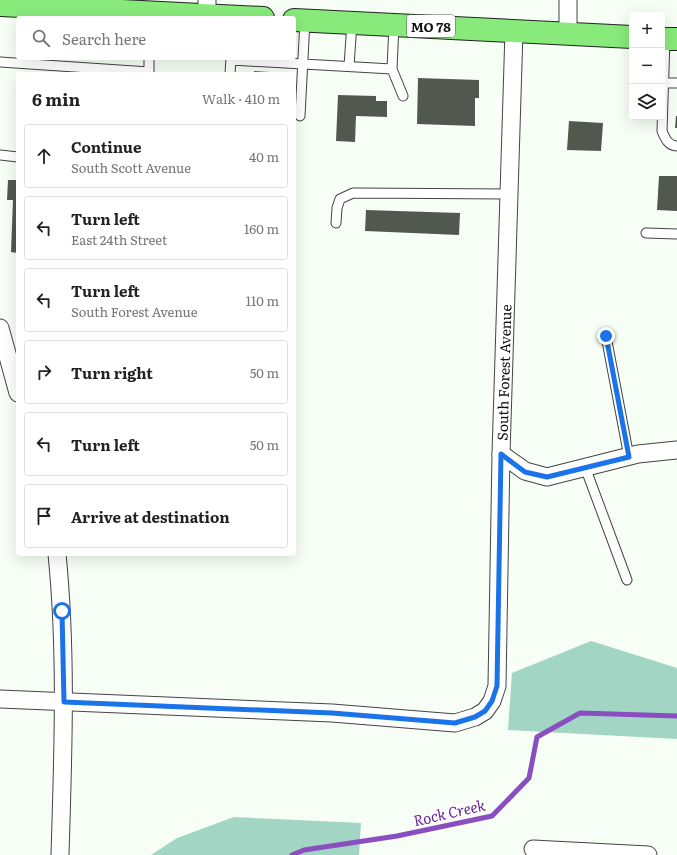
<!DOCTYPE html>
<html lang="en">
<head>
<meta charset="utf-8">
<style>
	:root { --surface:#fff; --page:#f2f2f2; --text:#222; --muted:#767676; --line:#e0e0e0 }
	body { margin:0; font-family:Literata,serif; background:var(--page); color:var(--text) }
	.controls { position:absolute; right:12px; top:12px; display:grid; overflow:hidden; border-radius:4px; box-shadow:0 4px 16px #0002 }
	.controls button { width:36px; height:36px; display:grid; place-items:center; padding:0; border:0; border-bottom:1px solid var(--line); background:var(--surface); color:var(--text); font:20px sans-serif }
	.stop { position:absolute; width:12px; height:12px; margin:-9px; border:3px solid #1a73e8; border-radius:50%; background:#fff }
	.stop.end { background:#1a73e8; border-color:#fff; box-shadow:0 1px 4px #0008 }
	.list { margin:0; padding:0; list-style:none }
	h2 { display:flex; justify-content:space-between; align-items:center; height:52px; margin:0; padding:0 16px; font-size:17px }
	h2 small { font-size:13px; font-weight:400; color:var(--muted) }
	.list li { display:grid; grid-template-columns:26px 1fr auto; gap:12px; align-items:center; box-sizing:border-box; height:64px; margin:0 8px 8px; padding:0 8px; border:1px solid var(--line); border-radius:4px }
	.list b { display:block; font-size:15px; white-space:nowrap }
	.list p { margin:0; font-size:13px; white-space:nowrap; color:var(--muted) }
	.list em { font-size:13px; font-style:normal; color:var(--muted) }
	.icon { flex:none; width:22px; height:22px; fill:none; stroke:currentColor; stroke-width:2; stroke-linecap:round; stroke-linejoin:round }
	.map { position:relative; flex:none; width:677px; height:855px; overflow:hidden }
	.search { position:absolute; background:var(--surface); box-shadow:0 4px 16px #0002; left:16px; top:16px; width:280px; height:44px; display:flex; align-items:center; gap:10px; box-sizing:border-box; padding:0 14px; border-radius:4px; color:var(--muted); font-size:15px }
	.panel { position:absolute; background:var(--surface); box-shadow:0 4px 16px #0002; left:16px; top:72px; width:280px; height:484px; border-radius:4px }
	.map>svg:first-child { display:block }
	.forest { fill:#a3d5c5 }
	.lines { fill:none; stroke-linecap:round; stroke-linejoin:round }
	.stream { stroke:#8a4ec0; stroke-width:5 }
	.building { fill:#53584e }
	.lane-casing { stroke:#444; stroke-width:11 }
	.street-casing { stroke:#444; stroke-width:19 }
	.primary-casing { stroke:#222; stroke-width:24 }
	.lane { stroke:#fff; stroke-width:9 }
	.street { stroke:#fff; stroke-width:17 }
	.primary { stroke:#87ea7a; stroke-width:22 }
	.route { stroke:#1a73e8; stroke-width:5 }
	.labels { text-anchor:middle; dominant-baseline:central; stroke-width:4; stroke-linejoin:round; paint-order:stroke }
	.shield { fill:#fff; stroke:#585858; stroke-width:1 }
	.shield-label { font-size:13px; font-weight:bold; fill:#111 }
	.street-label { font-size:14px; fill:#111; stroke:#fff }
	.water-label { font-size:15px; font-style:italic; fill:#662697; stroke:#fff }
</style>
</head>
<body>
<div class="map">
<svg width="677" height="855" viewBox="0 0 677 855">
	<rect width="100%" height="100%" fill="#f6fef6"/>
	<path class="forest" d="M591,641L677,668V739L508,730L512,673Z
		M234,817L361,823L359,855H151L177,838Z"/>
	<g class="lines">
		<path class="stream" d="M292,855L304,850L397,836L492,816L529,778L537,737L580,713L677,716"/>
	</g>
	<path class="building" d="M254,71L285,73V74H254Z
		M418,78L479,80V98H475V126L417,124Z
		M338,95L376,96V101H387V117L356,116L355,142L336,141Z
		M676,116H677V128H675Z
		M569,121L603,123L601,151L567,150Z
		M659,176H677V211L657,210Z
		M8,180H18V253L11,252L13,200H7Z
		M366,210L460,213L459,235L365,231Z"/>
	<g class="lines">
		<defs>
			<path id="lane" d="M394,25L392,69L403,96
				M665,39L662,131C665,138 668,146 677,146
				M231,60L392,69
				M0,62L149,72
				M349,66L352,23
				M149,74V58
				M230,74L231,58
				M663,83H677
				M300,116L305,20
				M0,155L18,157
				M336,223L337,208L340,199L353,193L509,194
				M646,233L677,234
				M606,336L629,457
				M585,467L627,580"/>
			<g id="street">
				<path d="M207,15V0"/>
				<path d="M568,34V0"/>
				<path d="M0,328L18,393"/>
				<path d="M501,454L525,471L547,477L638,454L677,450"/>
				<path d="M57,554C67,654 63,754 60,855"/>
				<path id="s1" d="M0,699L332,713L455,723L475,717L485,711L492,701L497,686L501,454L514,31"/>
				<path d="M533,849L648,855"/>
			</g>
			<path id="primary" d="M0,5L263,18
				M294,20L632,37
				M662,39H677"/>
		</defs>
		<use href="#lane" class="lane-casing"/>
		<use href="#street" class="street-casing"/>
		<use href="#primary" class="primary-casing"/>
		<use href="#lane" class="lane"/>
		<use href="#street" class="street"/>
		<use href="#primary" class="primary"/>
	</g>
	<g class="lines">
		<path class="route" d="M62,611L64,702L332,713L455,723L475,717L485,711L492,701L497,686L501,454L525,472L547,477L629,457L606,336"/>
	</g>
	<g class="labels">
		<rect class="shield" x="407" y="15" width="48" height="22" rx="3"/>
		<g class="shield-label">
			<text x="431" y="26">MO 78</text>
		</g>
		<g class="street-label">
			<text stroke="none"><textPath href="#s1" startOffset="830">South Forest Avenue</textPath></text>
		</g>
		<g class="water-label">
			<text transform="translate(449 812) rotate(-13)">Rock Creek</text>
		</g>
	</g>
</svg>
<div class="controls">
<button>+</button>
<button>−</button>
<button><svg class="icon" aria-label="layers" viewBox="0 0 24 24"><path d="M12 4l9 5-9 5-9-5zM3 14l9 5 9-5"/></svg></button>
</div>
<div class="stop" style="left:62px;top:611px"></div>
<div class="stop end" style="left:606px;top:336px"></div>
<div class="search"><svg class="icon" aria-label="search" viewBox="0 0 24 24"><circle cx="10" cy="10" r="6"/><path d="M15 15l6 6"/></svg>Search here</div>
<section class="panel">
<h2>6 min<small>Walk · 410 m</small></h2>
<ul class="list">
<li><svg class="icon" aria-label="ahead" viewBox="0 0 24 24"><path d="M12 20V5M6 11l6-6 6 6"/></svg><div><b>Continue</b><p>South Scott Avenue</p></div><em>40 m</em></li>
<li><svg class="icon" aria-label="left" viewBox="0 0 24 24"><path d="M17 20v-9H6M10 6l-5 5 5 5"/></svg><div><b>Turn left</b><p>East 24th Street</p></div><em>160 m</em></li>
<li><svg class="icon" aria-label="left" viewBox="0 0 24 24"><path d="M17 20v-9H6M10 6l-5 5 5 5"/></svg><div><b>Turn left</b><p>South Forest Avenue</p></div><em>110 m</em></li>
<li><svg class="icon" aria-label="right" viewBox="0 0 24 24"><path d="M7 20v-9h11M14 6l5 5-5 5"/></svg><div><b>Turn right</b></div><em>50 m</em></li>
<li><svg class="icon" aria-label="left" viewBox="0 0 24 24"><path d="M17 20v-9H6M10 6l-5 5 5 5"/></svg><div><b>Turn left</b></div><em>50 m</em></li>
<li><svg class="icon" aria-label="arrive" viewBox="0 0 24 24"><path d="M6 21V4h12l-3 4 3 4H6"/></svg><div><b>Arrive at destination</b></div></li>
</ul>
</section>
</div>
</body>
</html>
